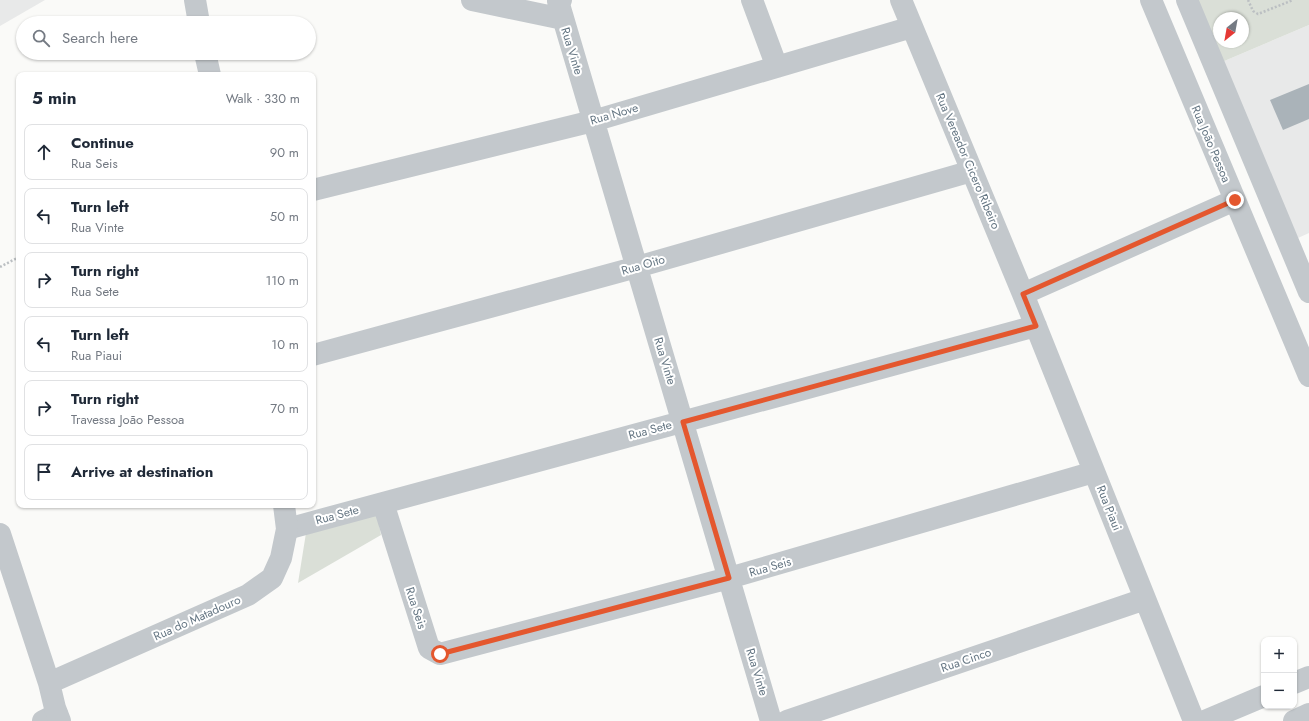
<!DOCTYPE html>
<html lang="en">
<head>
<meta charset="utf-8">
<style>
	:root { --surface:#fff; --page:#f6f6f7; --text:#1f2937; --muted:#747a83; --line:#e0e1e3 }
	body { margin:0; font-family:Jost,sans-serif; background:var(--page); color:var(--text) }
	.controls { position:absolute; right:12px; bottom:12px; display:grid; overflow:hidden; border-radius:8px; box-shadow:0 1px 3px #0004 }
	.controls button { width:36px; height:36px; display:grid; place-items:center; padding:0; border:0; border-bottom:1px solid var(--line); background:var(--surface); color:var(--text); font:20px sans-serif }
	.compass { position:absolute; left:1213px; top:12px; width:36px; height:36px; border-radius:50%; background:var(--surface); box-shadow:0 1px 3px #0004; rotate:211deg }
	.stop { position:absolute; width:12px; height:12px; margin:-9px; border:3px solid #e4572e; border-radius:50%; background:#fff }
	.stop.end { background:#e4572e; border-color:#fff; box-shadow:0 1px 4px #0008 }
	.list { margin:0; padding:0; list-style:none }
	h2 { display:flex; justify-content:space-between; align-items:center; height:52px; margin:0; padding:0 16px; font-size:17px }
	h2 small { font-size:13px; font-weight:400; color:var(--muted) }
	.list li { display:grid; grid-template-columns:26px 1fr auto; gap:12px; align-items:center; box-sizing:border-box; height:56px; margin:0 8px 8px; padding:0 8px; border:1px solid var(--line); border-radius:8px }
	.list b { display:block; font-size:15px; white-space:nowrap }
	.list p { margin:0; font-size:13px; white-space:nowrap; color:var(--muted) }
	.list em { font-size:13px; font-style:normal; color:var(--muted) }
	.icon { flex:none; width:22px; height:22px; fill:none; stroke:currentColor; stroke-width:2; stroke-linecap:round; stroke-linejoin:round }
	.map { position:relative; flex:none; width:1309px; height:721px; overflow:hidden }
	.search { position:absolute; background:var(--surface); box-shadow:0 1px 3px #0004; left:16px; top:16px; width:300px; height:44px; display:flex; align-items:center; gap:10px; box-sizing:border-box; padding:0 14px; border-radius:22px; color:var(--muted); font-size:15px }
	.panel { position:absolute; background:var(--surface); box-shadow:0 1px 3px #0004; left:16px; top:72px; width:300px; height:436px; border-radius:8px }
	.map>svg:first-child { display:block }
	.built { fill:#e8e9e9 }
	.green { fill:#dadfd7; fill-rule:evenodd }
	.building { fill:#aab3b9 }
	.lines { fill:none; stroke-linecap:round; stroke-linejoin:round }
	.path { stroke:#bbbfc2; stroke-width:2.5; stroke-dasharray:2 2; stroke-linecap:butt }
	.minor { stroke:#c3c8cc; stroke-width:22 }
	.tertiary { stroke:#c3c8cc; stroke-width:22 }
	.route { stroke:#e4572e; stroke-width:5 }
	.labels { text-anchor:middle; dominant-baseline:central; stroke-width:4; stroke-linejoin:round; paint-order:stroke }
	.street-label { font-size:12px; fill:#657683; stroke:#fff }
</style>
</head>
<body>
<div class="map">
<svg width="1309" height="721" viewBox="0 0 1309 721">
	<rect width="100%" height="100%" fill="#fafaf8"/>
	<path class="built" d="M0,0H45L0,26Z
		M1309,25V233L1298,238L1222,62Z"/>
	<path class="green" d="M1195,0H1309V25L1222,62ZM1219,18H1243V42H1219Z
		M377,514L381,535L298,583L306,533Z"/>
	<path class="building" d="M1309,84V119L1283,130L1270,100Z"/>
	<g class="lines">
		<path class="path" d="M1248,0L1253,11L1258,14L1293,0
			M0,267L19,257"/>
		<path class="minor" d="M472,0L563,19
			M561,0L558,1L771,721
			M752,0L777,67
			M901,0L1023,294L1194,721
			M1151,0L1309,376
			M1187,0L1309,292
			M313,190L593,121L912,27
			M1023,294L1235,200
			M313,355L637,267L972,171
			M383,503L429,648L440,654L729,578L1094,472
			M287,529L1036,326
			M1294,683L1309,677
			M43,721L57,714
			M787,721L1145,599
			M1205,721L1264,696
			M1294,721L1309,714"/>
		<path class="tertiary" d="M195,0L199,23
			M205,53L210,75
			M0,534L49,683L55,708L60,721
			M49,683L248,595L272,578L281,558L287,529L284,505"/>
	</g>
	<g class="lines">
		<path class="route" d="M440,654L729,578L683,422L1036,326L1023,294L1235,200"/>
	</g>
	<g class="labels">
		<g class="street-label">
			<text transform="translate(572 51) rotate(73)">Rua Vinte</text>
			<text transform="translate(614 114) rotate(-16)">Rua Nove</text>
			<text transform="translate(1211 144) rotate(67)">Rua João Pessoa</text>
			<text transform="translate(968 161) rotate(67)">Rua Vereador Cicero Ribeiro</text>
			<text transform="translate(643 265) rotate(-16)">Rua Oito</text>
			<text transform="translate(665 361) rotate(73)">Rua Vinte</text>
			<text transform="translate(650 430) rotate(-15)">Rua Sete</text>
			<text transform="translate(1109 508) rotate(68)">Rua Piaui</text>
			<text transform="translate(337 515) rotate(-15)">Rua Sete</text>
			<text transform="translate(770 567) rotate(-16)">Rua Seis</text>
			<text transform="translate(416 608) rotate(72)">Rua Seis</text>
			<text transform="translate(197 618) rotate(-24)">Rua do Matadouro</text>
			<text transform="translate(966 660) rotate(-19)">Rua Cinco</text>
			<text transform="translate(757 672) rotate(73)">Rua Vinte</text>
		</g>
	</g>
</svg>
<div class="controls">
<button>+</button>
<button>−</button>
</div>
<svg class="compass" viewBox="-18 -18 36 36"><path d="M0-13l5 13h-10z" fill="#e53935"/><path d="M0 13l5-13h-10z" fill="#747a83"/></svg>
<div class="stop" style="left:440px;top:654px"></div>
<div class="stop end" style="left:1235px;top:200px"></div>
<div class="search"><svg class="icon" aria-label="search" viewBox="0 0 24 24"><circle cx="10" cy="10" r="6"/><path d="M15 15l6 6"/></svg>Search here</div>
<section class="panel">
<h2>5 min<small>Walk · 330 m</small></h2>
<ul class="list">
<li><svg class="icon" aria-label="ahead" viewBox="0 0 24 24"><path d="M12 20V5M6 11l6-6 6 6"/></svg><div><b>Continue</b><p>Rua Seis</p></div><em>90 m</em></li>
<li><svg class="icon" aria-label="left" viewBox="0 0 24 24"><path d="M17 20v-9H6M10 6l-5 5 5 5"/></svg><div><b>Turn left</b><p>Rua Vinte</p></div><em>50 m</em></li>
<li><svg class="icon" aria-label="right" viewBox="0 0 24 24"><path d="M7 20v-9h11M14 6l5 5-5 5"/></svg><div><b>Turn right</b><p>Rua Sete</p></div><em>110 m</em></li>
<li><svg class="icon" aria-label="left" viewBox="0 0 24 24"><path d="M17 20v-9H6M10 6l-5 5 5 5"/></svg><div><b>Turn left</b><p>Rua Piaui</p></div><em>10 m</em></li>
<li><svg class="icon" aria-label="right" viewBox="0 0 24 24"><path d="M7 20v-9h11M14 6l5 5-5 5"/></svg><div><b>Turn right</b><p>Travessa João Pessoa</p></div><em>70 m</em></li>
<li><svg class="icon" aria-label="arrive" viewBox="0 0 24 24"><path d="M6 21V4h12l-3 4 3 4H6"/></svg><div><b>Arrive at destination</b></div></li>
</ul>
</section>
</div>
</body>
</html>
